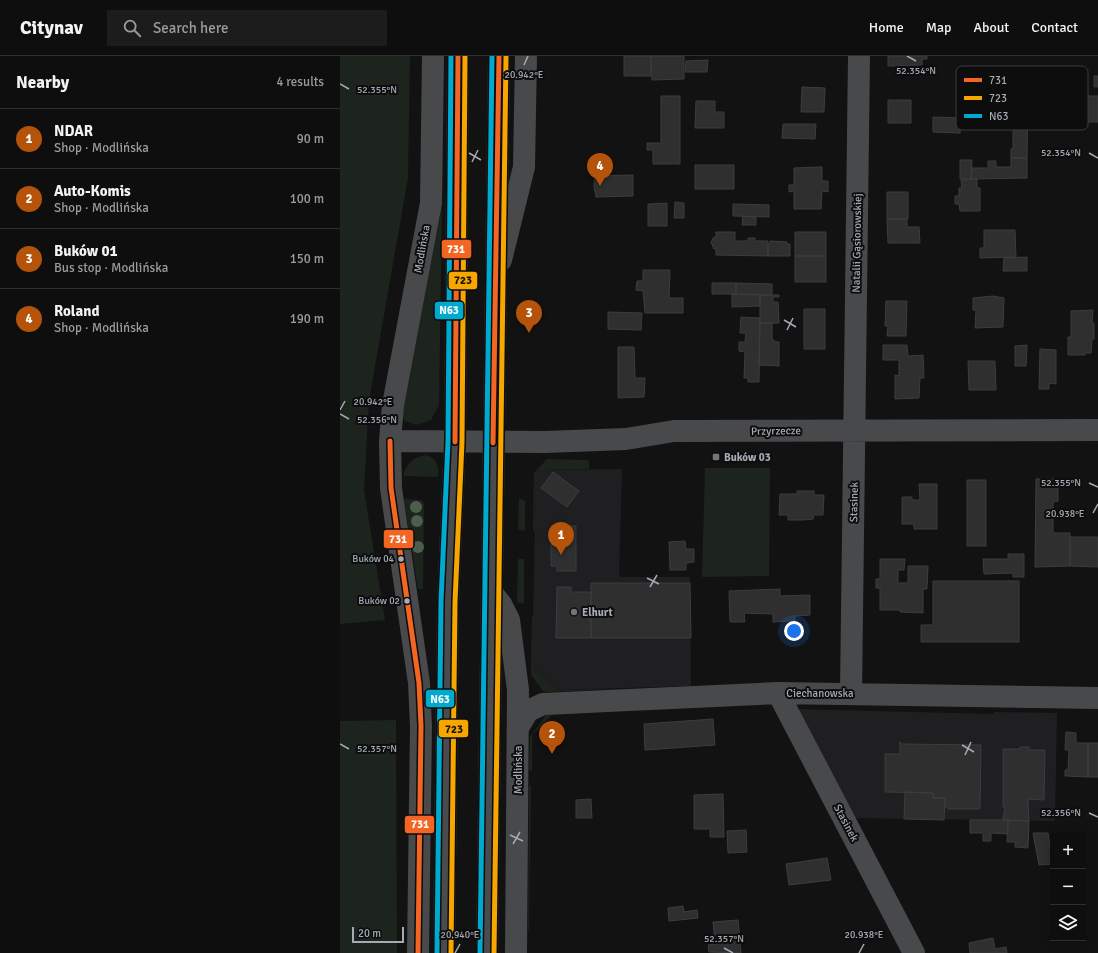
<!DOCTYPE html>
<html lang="en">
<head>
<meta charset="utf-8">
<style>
	:root { --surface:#0e0e0e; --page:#1c1c1c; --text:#f1f3f6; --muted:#9b9c9e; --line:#2e2e2e; --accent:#b45309 }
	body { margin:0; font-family:Signika,sans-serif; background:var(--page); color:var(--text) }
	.controls { position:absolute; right:12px; bottom:12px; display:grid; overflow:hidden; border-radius:0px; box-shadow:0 2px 10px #0003 }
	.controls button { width:36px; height:36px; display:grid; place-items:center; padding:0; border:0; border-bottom:1px solid var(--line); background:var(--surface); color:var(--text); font:20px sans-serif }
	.scale { position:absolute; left:12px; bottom:10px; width:52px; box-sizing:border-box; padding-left:4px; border:2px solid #a5abb3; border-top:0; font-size:11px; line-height:14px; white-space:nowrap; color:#a5abb3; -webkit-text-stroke:3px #0d0d0e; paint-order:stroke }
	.you { position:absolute; left:454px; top:575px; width:14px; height:14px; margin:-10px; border:3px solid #fff; border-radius:50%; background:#1a73e8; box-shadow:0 0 0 6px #1a73e833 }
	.badge { display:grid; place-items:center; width:26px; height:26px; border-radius:50%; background:var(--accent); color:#fff; font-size:13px; font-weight:700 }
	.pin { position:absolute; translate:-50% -33px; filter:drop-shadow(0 1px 2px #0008) }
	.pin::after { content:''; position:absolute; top:21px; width:14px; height:12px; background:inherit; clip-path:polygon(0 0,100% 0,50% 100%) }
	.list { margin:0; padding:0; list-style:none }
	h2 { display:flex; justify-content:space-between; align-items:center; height:52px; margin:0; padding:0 16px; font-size:17px }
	h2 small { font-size:13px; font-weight:400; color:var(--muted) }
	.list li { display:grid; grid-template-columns:26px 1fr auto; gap:12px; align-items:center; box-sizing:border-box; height:60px; padding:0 16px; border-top:1px solid var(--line) }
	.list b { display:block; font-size:15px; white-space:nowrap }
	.list p { margin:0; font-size:13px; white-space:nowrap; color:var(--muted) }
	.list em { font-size:13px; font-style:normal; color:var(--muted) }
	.icon { flex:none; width:22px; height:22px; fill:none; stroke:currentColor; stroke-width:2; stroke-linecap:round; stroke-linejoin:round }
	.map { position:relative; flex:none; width:758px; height:897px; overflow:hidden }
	header { display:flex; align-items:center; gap:24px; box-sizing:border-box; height:56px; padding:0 20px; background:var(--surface); border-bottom:1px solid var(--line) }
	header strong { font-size:19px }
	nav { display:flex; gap:22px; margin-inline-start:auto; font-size:14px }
	.search { width:280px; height:36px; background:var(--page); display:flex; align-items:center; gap:10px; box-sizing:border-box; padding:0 14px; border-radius:0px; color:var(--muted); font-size:15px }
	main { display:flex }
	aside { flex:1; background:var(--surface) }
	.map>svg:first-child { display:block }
	.built { fill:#1f1f21 }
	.green { fill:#1d231d }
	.building { fill:#2f2f30; stroke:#3b3d3f }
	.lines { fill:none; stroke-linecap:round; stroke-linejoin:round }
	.minor { stroke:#47494b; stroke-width:22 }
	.major { stroke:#4a4b4d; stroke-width:22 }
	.bus-1-casing { stroke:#0d0d0e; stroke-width:8 }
	.bus-2-casing { stroke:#0d0d0e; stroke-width:8 }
	.bus-3-casing { stroke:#0d0d0e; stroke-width:8 }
	.bus-1 { stroke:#f26522; stroke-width:5 }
	.bus-2 { stroke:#f7a600; stroke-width:5 }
	.bus-3 { stroke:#00a9ce; stroke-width:5 }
	.tree { fill:#4e5e4d }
	.ticks { fill:none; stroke:#a5abb3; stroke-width:1.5 }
	.poi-dot { fill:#72757b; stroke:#0d0d0e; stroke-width:1.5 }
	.bus-dot { fill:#a5abb3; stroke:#0d0d0e; stroke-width:1.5 }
	.labels { text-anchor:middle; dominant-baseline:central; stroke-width:4; stroke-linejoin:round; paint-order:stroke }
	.bus-label { font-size:10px; fill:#a5abb3; stroke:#0d0d0e; text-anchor:end }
	.street-label { font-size:11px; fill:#a5abb3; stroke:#0d0d0e }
	.poi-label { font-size:11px; font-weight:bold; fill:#a5abb3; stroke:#0d0d0e; text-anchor:start }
	.key { fill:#0d0d0e; stroke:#3b3c40; stroke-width:1 }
	.key-label { font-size:11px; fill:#a5abb3 }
	.ticks-label { font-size:10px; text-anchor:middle; fill:#a5abb3; stroke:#0d0d0e; stroke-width:4; stroke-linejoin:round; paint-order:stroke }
	.line-badge { stroke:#0d0d0e; stroke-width:1.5 }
	.badge-label { font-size:11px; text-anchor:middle; font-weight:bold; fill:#fff }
	.pale-badge-label { font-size:11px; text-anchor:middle; font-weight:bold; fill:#111 }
</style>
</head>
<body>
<header>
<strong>Citynav</strong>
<div class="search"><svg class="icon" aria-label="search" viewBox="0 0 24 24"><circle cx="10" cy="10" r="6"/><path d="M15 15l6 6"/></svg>Search here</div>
<nav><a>Home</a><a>Map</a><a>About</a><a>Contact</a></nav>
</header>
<main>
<aside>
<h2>Nearby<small>4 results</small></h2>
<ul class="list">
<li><span class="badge">1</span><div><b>NDAR</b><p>Shop · Modlińska</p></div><em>90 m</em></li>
<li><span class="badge">2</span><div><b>Auto-Komis</b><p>Shop · Modlińska</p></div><em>100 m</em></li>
<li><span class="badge">3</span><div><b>Buków 01</b><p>Bus stop · Modlińska</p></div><em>150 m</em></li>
<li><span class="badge">4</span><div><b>Roland</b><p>Shop · Modlińska</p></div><em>190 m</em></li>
</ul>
</aside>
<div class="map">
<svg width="758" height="897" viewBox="0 0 758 897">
	<rect width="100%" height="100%" fill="#121213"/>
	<path class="built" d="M282,413L279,521H350L351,630L217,634L192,612L196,416L199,414Z
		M457,653L654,658V656L717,657L715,765L512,762Z"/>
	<path class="green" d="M0,0H70L68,122L29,345L24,434L45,564L0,568Z
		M102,149L99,349L91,364L76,369L65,365L62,358Z
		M86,399C97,402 99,410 98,421L63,420C66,408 73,401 86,399Z
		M207,403L249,404V413L200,414L196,416L195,475H193L194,417Z
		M365,412H430L429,520L362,521Z
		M179,442L185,445V475L178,473Z
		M64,443L81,444L84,447L83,533H78Z
		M178,503H184V548L177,546Z
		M192,560H193V612L217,634L286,633L204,636L191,619Z
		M237,654L238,658L212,659L192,679V715L189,714L190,681L209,655Z
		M56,664L57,897H0V665Z
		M191,729L189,875L188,874L189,730Z"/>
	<path class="building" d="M284,0H311V20H284Z
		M311,0H344V23L312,24Z
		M548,0H587V3H582V9L548,10Z
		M368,4L367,16H345L346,5Z
		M754,20H758V31H754Z
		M462,31L485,32L484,56H461Z
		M676,34H688L687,102H671V93H673V62H676Z
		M321,40H340V108H313V94H307V87H321Z
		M738,40H758V66H743V57L738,58Z
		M548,44H571V67H548Z
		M356,45H375V56H384V72H355Z
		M593,61L621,62L620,77L593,76Z
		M443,68H476L475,83L442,82Z
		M671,102H687V122L631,123L632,112H648V105H656V111H671Z
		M620,104H632L631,123H620Z
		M355,109H394V133H355Z
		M482,111V125H488V136L482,135L481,153H454V135L449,136V129H454V112Z
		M293,119V140L256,141L254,130L255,120Z
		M637,123V132H640V155H620L619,148H615V140H619V132H622L621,124Z
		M547,136H568V163H547Z
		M335,146L344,147V162H334Z
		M327,147V170H308V148Z
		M393,148L429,149V161L393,160Z
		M403,160L416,161V169H402Z
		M547,163H567V171H579L580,187H548Z
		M644,174H675L676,201L640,202V192H644Z
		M376,176H395V185H408V182H415V185H428V200L376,199V193H374L371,186L374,181H376Z
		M455,176H486V200H455Z
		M430,185L447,186V188H450V200H428V188H430Z
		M455,200H486V226H455Z
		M687,201V215H663L664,202Z
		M303,214H330L329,242H343V257H305L303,235L296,234L297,225H303Z
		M372,227H396V238H372Z
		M396,227L432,228V239L396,238Z
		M392,238L420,239V250L392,251Z
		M420,239H439V241H433V246H438L439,267H420Z
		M653,240L664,242L663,271L635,272L636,254H633V242Z
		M546,245H567L566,280H547L548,270H545Z
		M464,253H485V293H464Z
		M753,254L752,267H754V283H752L751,297H745V299H728V281H731V255Z
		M268,256L302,257L301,274L268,273Z
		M401,261L420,262L419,326H408V322H404L405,296L399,295V286H405L406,277H400Z
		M420,267H432V282L435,286H439V310L419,309Z
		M543,289H567L568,300L583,299L584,322H580L579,342L555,343V319L559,320V304H543Z
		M687,289L686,310H675V290Z
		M278,291H294L295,322H305L304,341L278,342Z
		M700,293L716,294V328L709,327V333H699Z
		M628,305H655L656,334H629Z
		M213,416L239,435L227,451L201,432Z
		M696,423H718V445L713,446V477H730V510L695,511Z
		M627,424H646V490H627Z
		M579,428H597V473H574V468H562V441H572V444H580Z
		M457,435H474V439H484L483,459H474L473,463L463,464H448V459H439L440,438H457Z
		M211,470H236V515H217V510H211Z
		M730,481H758V511L730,510Z
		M345,485L346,493H354V506L346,507V514H330L329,486Z
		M668,498H684V521H673V517L644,518L643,503H668Z
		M540,503H565L564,514H558V527H568V510H588L587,533H583V557L560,556V554H540V532H536V523H540Z
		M593,525H679V586H581V569H593Z
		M251,527H350L351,582H251Z
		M217,531H231V536H251V582H216Z
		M440,533V540L470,539V559L455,560V565L433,566V558L404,557L405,566H390L389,535Z
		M373,663L375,689L305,694L304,668Z
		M726,676L736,677V687H748V721L725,720V714H728L729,694H725Z
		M560,686L561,688L641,689L640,753H608V751H605V742H593V737L545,736V698H560Z
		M748,687H758V721H748Z
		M680,691H689V694H705L704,744L688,743L689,765L663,764L665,751H663V693H680Z
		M565,736L593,737V742H605L604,764L564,763Z
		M383,738L384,781H370V773H354V739Z
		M251,743L252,762H236V744Z
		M630,764H668V778L651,777V785H643V777H630Z
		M668,764L689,765L688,792L675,791V786H667Z
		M406,774L407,796L388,797L387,775Z
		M693,777H708L713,808L699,809Z
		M487,802L491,824L449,829L446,808Z
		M343,850L344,856L357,854L358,862L329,865L328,852Z
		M398,864L401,897L369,896L368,889L375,888L373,866Z
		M653,882L655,893L666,891L667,897H630L629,887Z"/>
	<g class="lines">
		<path class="minor" d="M161,204L184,111L186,0
			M50,385L205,386L286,383L334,375L758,374
			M152,537L161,548L169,564L178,634L176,897
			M438,637L574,897
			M511,637L519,0
			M178,672L188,655L203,648L438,637L758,642
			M78,897L81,670L79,627L51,432L50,385L53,349L91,147L93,0"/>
		<path class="major" d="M104,897L108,546L115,386L118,0
			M147,897L159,0"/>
		<defs>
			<path id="bus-1" d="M50,385L51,432L79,627L81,670L78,897
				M115,386L118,0
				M153,387L159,0"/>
			<path id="bus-2" d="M111,897L115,546L122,386L125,0
				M154,897L166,0"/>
			<path id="bus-3" d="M97,897L101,546L108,386L111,0
				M140,897L152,0"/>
		</defs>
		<use href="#bus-1" class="bus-1-casing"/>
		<use href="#bus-2" class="bus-2-casing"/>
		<use href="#bus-3" class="bus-3-casing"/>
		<use href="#bus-1" class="bus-1"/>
		<use href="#bus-2" class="bus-2"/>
		<use href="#bus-3" class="bus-3"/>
	</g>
	<g class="tree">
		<circle cx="76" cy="451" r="6"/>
		<circle cx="77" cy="465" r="6"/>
		<circle cx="78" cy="491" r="6"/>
	</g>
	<path class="ticks" d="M567,0L576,5M184,9L188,0M0,28L9,33M129,97L141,104M749,97L758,102M132,106L138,94M444,264L456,271M447,274L453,262M0,354L5,345M0,358L9,363M749,427L758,431M753,457L758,448M307,522L319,528M310,531L317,519M0,688L9,693M622,689L634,696M625,699L631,686M749,757L758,761M170,779L183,785M173,788L180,776M384,892L393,897M115,897L120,888M519,897L524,888"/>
	<g class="poi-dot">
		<rect x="372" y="397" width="8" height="8" rx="2"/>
		<circle cx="234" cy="556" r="4"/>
	</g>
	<g class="bus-dot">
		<circle cx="61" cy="503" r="3.5"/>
		<circle cx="67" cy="545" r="3.5"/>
	</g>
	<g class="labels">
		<g class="bus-label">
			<text x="54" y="503">Buków 04</text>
			<text x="60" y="545">Buków 02</text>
		</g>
		<g class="street-label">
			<text transform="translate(517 187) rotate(-89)">Natalii Gąsiorowskiej</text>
			<text transform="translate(82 193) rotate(-80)">Modlińska</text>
			<text transform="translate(436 375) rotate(-1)">Przyrzecze</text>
			<text transform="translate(514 446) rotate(-89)">Stasinek</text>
			<text x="480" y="637">Ciechanowska</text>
			<text transform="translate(178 714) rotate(-90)">Modlińska</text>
			<text transform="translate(506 767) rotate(62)">Stasinek</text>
		</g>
		<g class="poi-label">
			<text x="384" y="401">Buków 03</text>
			<text x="242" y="556">Elhurt</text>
		</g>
	</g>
	<rect x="616" y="10" width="132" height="64" rx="6" class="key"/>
	<rect x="624" y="22" width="18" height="4" fill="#f26522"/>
	<rect x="624" y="40" width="18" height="4" fill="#f7a600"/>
	<rect x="624" y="58" width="18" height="4" fill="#00a9ce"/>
	<g class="key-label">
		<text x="649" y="28">731</text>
		<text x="649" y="46">723</text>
		<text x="649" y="64">N63</text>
	</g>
	<g class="ticks-label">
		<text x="576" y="18">52.354°N</text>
		<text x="184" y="22">20.942°E</text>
		<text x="37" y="37">52.355°N</text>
		<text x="721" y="100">52.354°N</text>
		<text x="33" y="349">20.942°E</text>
		<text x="37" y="367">52.356°N</text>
		<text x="721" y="430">52.355°N</text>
		<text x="725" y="461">20.938°E</text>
		<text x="37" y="696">52.357°N</text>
		<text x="721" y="760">52.356°N</text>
		<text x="120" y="882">20.940°E</text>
		<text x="524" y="882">20.938°E</text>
		<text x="384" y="886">52.357°N</text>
	</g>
	<g class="line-badge">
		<rect x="101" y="183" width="31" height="20" rx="4" fill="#f26522"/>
		<rect x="108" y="215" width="30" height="19" rx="4" fill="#f7a600"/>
		<rect x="94" y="245" width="30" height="19" rx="4" fill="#00a9ce"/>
		<rect x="43" y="473" width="31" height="20" rx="4" fill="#f26522"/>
		<rect x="85" y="633" width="30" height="19" rx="4" fill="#00a9ce"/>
		<rect x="98" y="663" width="31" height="19" rx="4" fill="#f7a600"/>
		<rect x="64" y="759" width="31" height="19" rx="4" fill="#f26522"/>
	</g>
	<g class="badge-label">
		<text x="116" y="197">731</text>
		<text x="109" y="258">N63</text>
		<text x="58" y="487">731</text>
		<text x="100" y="647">N63</text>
		<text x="80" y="772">731</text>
	</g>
	<g class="pale-badge-label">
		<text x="123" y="228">723</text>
		<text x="114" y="677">723</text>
	</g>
</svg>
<div class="controls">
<button>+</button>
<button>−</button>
<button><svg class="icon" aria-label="layers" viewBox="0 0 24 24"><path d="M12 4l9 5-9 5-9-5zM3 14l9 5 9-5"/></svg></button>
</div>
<div class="scale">20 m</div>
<div class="you"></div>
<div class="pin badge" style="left:221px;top:499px">1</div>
<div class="pin badge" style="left:212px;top:698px">2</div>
<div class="pin badge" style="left:189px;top:277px">3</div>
<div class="pin badge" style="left:260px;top:130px">4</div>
</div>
</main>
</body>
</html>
